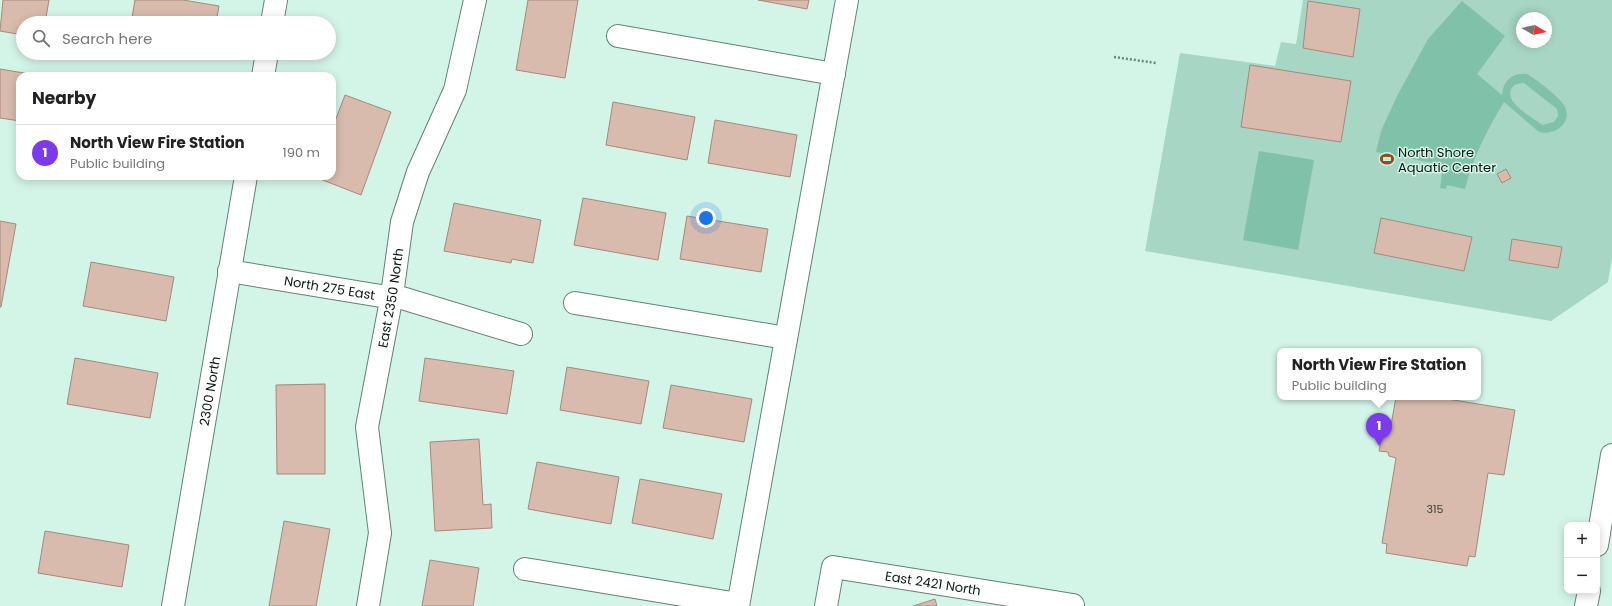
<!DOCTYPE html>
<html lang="en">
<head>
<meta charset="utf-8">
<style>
	:root { --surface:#fff; --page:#f2f2f2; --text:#222; --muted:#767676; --line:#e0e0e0; --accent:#7c3aed }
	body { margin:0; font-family:Poppins,sans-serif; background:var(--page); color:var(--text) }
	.controls { position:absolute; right:12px; bottom:12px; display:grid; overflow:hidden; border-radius:8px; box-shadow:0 2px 10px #0003 }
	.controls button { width:36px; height:36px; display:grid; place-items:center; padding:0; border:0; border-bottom:1px solid var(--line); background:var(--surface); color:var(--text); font:20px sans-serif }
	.compass { position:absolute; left:1516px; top:12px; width:36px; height:36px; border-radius:50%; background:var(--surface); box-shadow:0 2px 10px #0003; rotate:99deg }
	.you { position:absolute; left:706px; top:218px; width:14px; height:14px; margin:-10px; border:3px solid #fff; border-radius:50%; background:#1a73e8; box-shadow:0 0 0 6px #1a73e833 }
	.badge { display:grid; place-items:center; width:26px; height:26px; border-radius:50%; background:var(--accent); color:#fff; font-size:13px; font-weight:700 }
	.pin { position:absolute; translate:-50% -33px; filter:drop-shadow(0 1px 2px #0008) }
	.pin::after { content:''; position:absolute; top:21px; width:14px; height:12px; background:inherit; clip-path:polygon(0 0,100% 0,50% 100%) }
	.popup { position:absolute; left:1277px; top:348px; width:204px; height:52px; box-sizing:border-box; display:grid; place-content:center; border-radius:8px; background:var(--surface); filter:drop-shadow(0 1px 3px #0005); font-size:13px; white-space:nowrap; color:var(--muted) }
	.popup b { font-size:15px; color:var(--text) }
	.popup::after { content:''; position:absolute; left:50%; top:100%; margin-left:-8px; border:8px solid transparent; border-top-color:var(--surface) }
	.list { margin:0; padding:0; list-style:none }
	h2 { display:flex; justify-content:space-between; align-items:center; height:52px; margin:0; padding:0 16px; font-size:17px }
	h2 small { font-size:13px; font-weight:400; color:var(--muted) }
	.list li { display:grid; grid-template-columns:26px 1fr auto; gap:12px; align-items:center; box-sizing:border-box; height:56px; padding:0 16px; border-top:1px solid var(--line) }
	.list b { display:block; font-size:15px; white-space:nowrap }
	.list p { margin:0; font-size:13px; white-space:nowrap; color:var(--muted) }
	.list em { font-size:13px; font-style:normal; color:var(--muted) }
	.icon { flex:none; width:22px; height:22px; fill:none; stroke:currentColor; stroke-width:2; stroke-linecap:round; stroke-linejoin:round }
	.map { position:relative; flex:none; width:1612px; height:606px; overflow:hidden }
	.search { position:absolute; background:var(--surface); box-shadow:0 2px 10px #0003; left:16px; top:16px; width:320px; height:44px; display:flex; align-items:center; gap:10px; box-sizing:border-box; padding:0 14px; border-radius:22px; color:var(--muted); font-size:15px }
	.panel { position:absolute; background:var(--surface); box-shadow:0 2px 10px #0003; left:16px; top:72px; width:320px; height:108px; border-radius:12px }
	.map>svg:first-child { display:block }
	.green { fill:#a7d6c5; fill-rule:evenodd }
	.water { fill:#80c1aa; fill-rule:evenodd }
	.building { fill:#d8bbac; stroke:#a5897b }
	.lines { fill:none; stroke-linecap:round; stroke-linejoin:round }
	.minor-casing { stroke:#638277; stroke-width:24 }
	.path { stroke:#6d847c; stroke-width:2.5; stroke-dasharray:2 2; stroke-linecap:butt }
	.minor { stroke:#fff; stroke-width:22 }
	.labels { text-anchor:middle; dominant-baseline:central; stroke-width:3; stroke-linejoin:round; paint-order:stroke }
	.number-label { font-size:11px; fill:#3e4039 }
	.poi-label { font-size:13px; fill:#0a1713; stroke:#d3f5e8; text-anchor:start }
	.street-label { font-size:13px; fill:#0a1713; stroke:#d3f5e8 }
</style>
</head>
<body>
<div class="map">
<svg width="1612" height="606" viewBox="0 0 1612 606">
	<rect width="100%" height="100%" fill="#d3f5e8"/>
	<path class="green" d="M1303,0H1612V258L1608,282L1551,321L1145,251L1180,53L1275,66L1281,42L1296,44ZM1522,18H1546V42H1522Z"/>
	<path class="water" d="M1462,1L1505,36L1477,74L1502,95C1503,81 1512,72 1527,74C1536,79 1558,96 1564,105C1574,122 1555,136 1539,132L1504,102C1487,130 1473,157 1465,189L1447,185L1446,189L1440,188L1443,165L1376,152L1381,131L1397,96L1428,39ZM1524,83L1557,109L1558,116L1554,122L1543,125C1533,118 1505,103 1511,90C1513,84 1518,83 1524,83Z
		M1259,151L1314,160L1298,250L1243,240Z"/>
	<path class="building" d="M3,0H49L45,23H23V35L0,31Z
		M135,0H183L219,6L216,23H131Z
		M528,0H578L565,78L516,70Z
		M758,0H809L807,9Z
		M1308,1L1360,9L1353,57L1303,48Z
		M1250,65L1351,81L1341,142L1241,127Z
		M0,69L42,76H20V121L0,118Z
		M345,95L391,112L361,195L315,177V176H332V129Z
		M613,102L695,117L687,160L606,145Z
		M715,120L797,135L790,177L708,163Z
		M1506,169L1511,178L1502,183L1497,174Z
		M583,198L666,213L658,260L574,245Z
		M454,203L541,220L533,263L512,259L511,263L444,251Z
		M687,216L768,229L761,272L680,259Z
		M1381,218L1472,237L1464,271L1374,253Z
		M0,221L16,224L1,307H0Z
		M1512,239L1562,247L1558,268L1509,260Z
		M91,262L174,277L166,321L83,306Z
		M75,358L158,373L150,418L67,404Z
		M425,358L514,371L507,414L419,401Z
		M567,367L649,381L641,424L560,410Z
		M325,384V474H277L276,385Z
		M671,385L752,399L744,442L663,428Z
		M1396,397H1435L1515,410L1504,475L1488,473L1475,557L1469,556L1467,566L1386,553L1387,544L1382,543L1396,458L1389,456L1388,452L1379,451L1383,430L1390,431Z
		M479,439L483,505L491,504L492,528L435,531L430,442Z
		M537,462L619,477L611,524L528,509Z
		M640,479L722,494L713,539L632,523Z
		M284,521L330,529L316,606H269Z
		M45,531L129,545L122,587L38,573Z
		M430,560L479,568L473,606H422Z
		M935,599L937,606H913Z"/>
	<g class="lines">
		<defs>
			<g id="minor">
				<path d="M272,23L276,0"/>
				<path d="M618,36L834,74"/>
				<path d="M263,76L267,53"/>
				<path id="s1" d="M229,271L381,296L392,295L521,334"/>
				<path d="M575,303L786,338"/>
				<path d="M1597,545L1612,455"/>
				<path d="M525,569L738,604"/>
				<path id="s2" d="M173,606L246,176"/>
				<path id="s3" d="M368,606L380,533L367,427L392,295L402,222L418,172L455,90L475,0"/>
				<path d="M738,606L847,0"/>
				<path id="s4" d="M826,606L833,567L1073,605"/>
				<path d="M1586,606L1589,591"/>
			</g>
		</defs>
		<use href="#minor" class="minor-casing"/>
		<path class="path" d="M1114,57L1156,63"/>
		<use href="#minor" class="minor"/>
	</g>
	<defs>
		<symbol id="stadium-bare" viewBox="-9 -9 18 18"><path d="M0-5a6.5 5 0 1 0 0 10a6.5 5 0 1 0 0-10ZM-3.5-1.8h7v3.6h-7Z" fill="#924d23" stroke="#d3f5e8" stroke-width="2.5" paint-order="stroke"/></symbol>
	</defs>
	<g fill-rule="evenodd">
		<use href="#stadium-bare" x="1377" y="149" width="20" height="20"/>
	</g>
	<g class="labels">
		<g class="number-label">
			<text x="1435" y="509">315</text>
		</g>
		<g class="poi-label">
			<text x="1398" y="152">North Shore<tspan x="1398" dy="15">Aquatic Center</tspan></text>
		</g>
		<g class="street-label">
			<text stroke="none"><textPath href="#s1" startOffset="102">North 275 East</textPath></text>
			<text stroke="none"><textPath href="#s3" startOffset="312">East 2350 North</textPath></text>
			<text stroke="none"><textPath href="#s2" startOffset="218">2300 North</textPath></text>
			<text stroke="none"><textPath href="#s4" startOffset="141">East 2421 North</textPath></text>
		</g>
	</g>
</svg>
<div class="controls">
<button>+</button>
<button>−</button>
</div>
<svg class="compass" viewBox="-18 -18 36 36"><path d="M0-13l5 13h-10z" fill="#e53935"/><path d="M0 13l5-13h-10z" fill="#767676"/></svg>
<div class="you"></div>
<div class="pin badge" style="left:1379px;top:446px">1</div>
<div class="popup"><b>North View Fire Station</b>Public building</div>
<div class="search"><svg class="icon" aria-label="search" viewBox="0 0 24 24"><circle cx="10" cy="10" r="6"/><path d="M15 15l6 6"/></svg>Search here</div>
<section class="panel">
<h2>Nearby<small></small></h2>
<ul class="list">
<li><span class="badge">1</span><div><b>North View Fire Station</b><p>Public building</p></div><em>190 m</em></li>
</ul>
</section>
</div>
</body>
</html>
